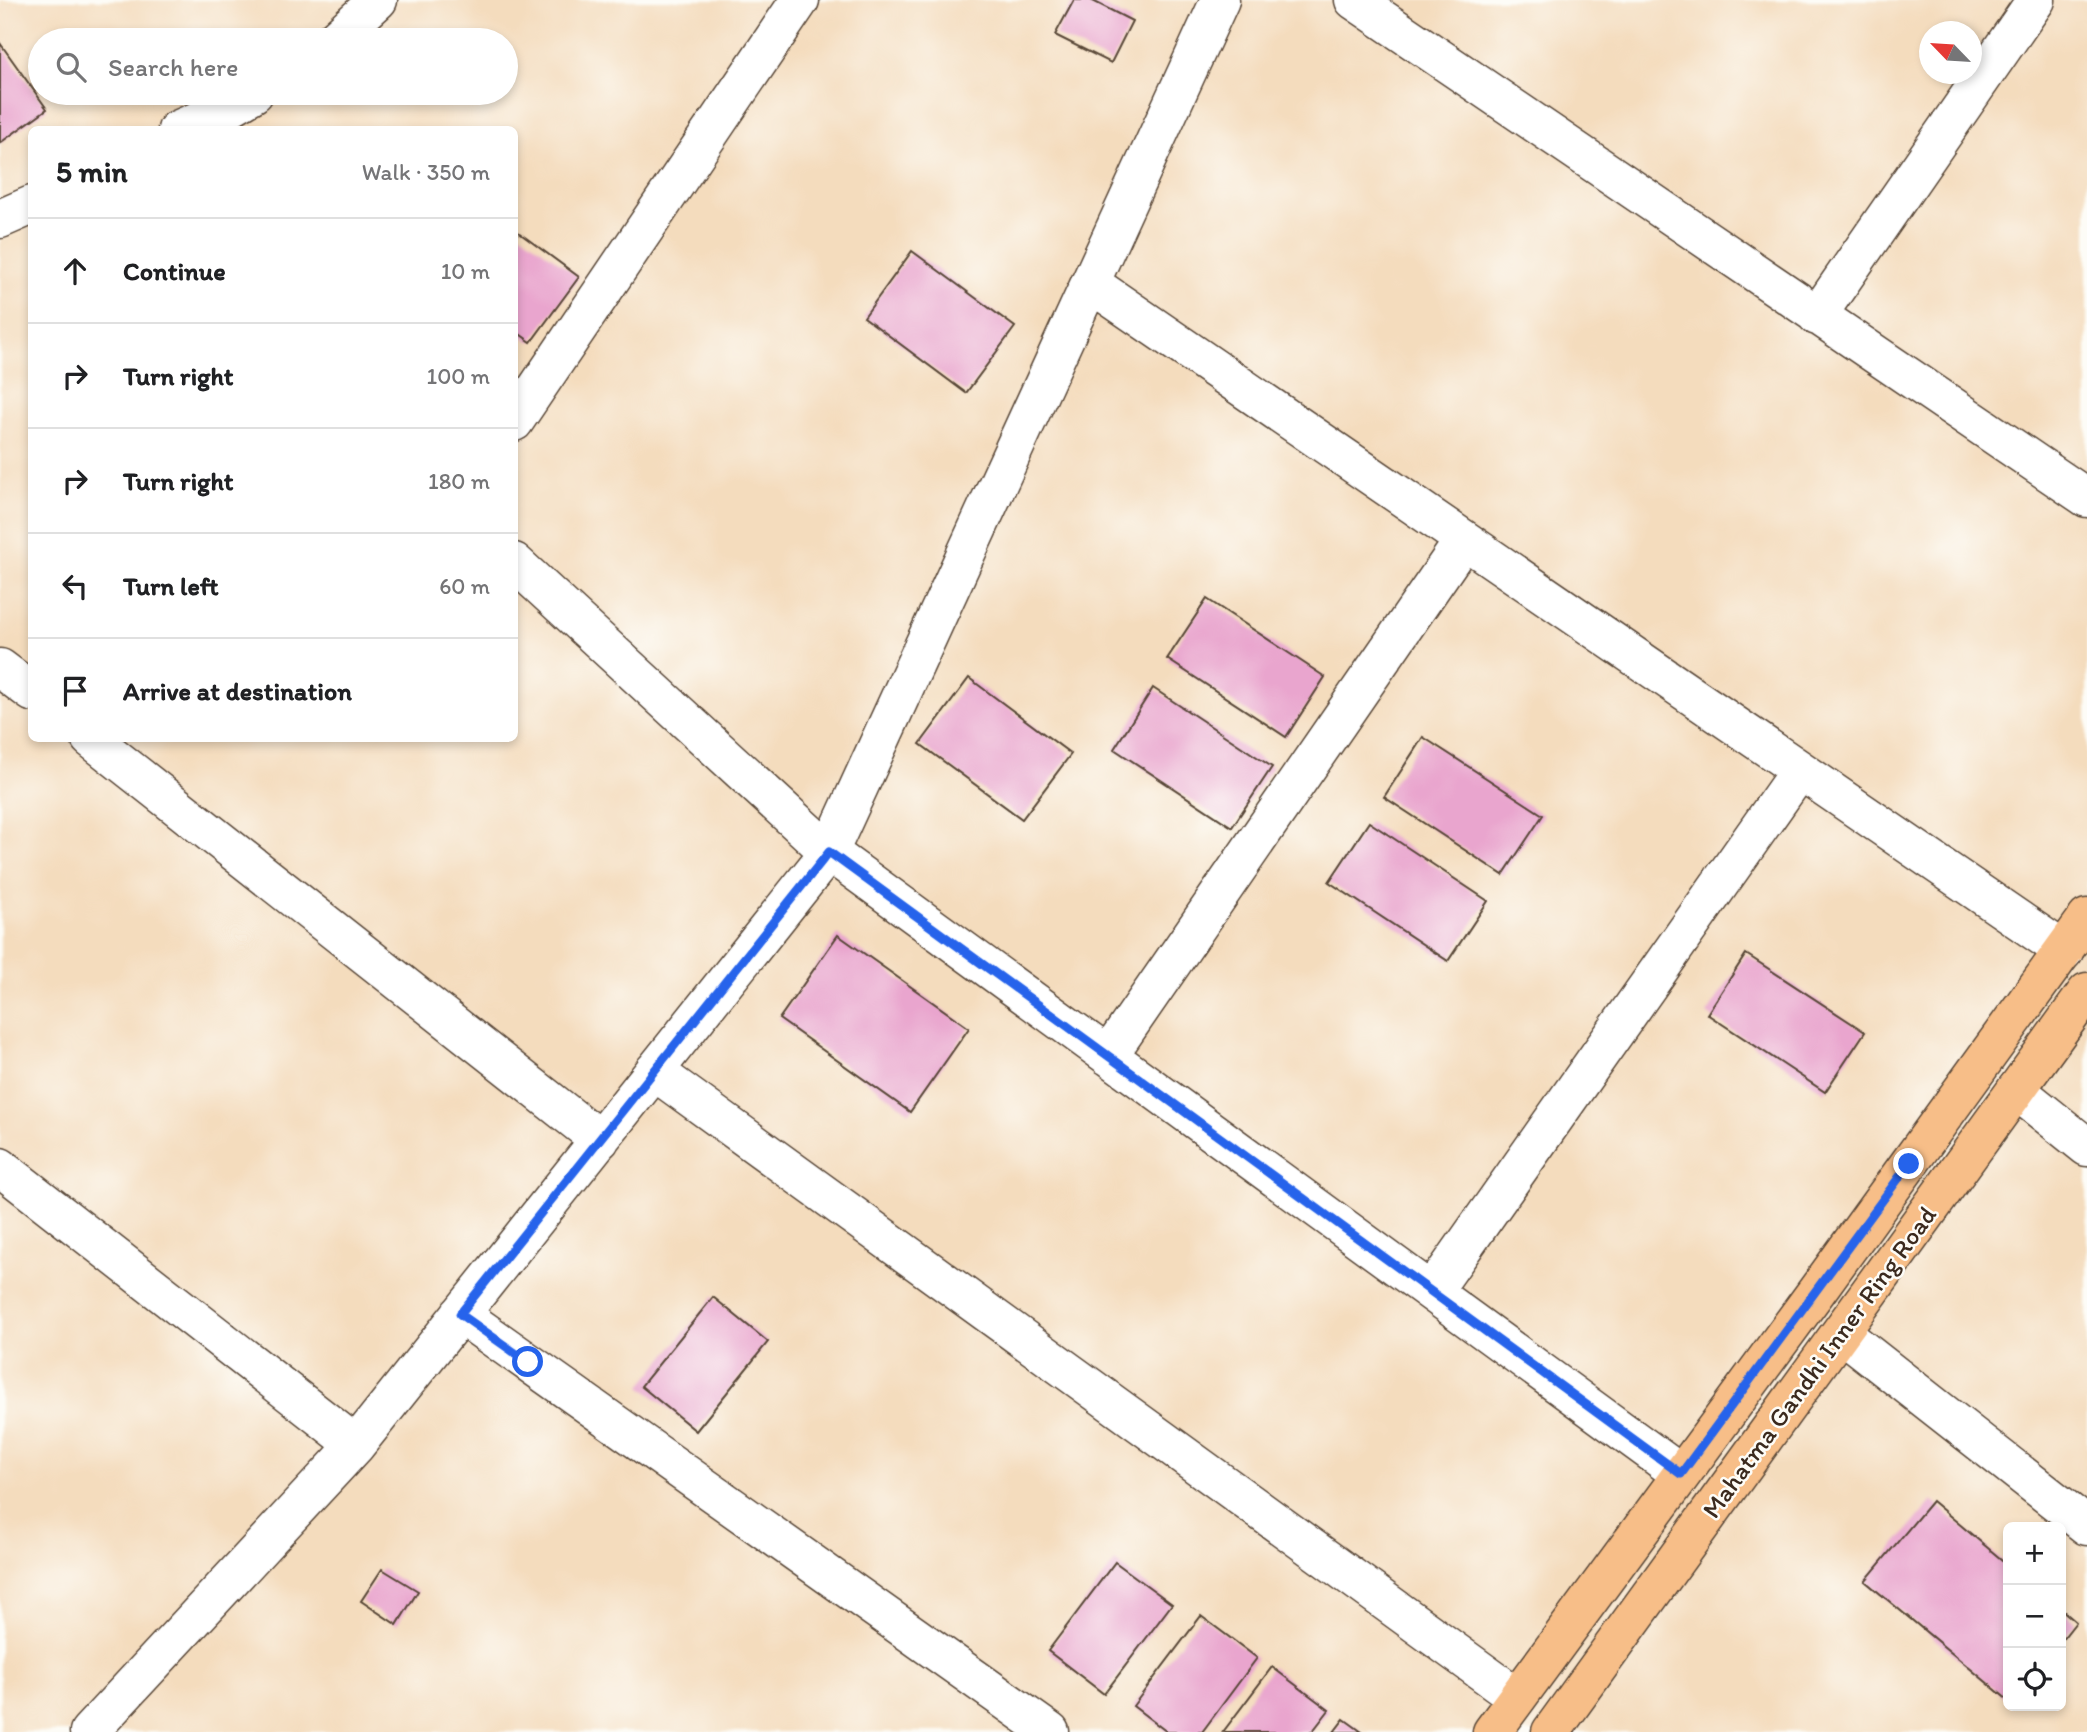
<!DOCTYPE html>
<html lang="en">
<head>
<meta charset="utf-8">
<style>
	:root { --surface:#fff; --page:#f6f6f6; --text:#202124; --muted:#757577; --line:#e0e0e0 }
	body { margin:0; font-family:Itim,sans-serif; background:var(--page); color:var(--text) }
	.controls { position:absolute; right:21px; bottom:21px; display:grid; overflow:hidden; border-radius:10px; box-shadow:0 4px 10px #0003 }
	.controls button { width:63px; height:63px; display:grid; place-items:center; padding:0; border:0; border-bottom:2px solid var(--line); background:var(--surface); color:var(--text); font:35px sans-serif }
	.compass { position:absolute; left:1919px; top:21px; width:63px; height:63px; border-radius:50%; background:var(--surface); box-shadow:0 4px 10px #0003; rotate:295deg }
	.stop { position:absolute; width:21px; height:21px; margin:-16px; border:5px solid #2563eb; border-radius:50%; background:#fff }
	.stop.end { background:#2563eb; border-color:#fff; box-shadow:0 2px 7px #0008 }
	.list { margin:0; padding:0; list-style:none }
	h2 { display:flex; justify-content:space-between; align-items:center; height:91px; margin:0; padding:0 28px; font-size:30px }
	h2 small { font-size:23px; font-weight:400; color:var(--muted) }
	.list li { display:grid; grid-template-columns:46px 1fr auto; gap:21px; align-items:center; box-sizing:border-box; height:105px; padding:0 28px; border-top:2px solid var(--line) }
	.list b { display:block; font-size:26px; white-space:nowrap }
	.list em { font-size:23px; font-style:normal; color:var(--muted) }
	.icon { flex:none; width:38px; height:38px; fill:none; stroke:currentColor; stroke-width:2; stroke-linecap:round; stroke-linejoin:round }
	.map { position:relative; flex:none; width:2087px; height:1732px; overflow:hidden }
	.search { position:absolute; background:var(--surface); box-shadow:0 4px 10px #0003; left:28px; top:28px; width:490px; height:77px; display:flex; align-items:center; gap:18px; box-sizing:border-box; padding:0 24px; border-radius:38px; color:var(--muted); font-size:26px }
	.panel { position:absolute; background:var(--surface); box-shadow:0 4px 10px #0003; left:28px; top:126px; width:490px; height:616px; border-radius:10px }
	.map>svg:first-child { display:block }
	.building { fill:#e9a5ce }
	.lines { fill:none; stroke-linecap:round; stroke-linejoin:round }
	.minor-casing { stroke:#574536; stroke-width:41 }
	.major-casing { stroke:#574536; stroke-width:41 }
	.minor { stroke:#fff; stroke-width:38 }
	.major { stroke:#f7be88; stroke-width:38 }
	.route { stroke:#2563eb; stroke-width:9 }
	.labels { text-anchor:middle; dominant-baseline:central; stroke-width:5; stroke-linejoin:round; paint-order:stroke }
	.street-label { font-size:26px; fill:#3b2a1e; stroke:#fdfcf7 }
</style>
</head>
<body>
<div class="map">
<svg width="2087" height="1732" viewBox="0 0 2087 1732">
	<rect width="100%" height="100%" fill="#fdfcf7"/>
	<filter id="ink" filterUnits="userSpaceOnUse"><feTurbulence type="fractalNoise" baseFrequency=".0143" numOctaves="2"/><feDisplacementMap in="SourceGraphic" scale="14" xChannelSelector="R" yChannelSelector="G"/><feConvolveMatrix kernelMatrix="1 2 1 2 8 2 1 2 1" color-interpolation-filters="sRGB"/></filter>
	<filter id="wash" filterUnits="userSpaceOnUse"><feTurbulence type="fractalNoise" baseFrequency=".00686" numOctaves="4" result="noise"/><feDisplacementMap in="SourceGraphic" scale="28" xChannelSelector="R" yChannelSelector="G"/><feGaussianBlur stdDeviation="1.57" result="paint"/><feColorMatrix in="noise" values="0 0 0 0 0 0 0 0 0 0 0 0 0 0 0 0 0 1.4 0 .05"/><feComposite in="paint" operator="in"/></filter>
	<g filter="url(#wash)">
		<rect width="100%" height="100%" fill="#f4dcbd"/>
		<g id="blocks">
			<path class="building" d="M1074,0H1091L1132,21L1111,63L1055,35Z
				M0,43L47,109L0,143Z
				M514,229L579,277L531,342L514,330Z
				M912,251L1015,327L966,393L864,317Z
				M1207,599L1325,677L1286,737L1167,659Z
				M969,678L1071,754L1022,819L920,744Z
				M1153,688L1272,767L1232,827L1114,749Z
				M1423,737L1543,815L1503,875L1384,797Z
				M1369,822L1488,901L1448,961L1329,882Z
				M838,935L969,1028L910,1112L779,1019Z
				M1746,954L1865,1032L1825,1092L1707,1014Z
				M713,1297L768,1342L696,1431L641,1386Z
				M1932,1501L2008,1565V1700L1865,1581Z
				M1115,1562L1172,1604L1104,1694L1048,1651Z
				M382,1569L418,1591L397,1625L361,1601Z
				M2061,1609L2076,1622L2061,1641Z
				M1201,1616L1257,1658L1202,1732H1167L1133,1706Z
				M1272,1667L1329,1710L1312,1732H1223Z
				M1344,1719L1362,1732H1334Z"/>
		</g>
	</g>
	<g filter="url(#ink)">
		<use href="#blocks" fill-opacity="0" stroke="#574536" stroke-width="2"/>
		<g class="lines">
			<defs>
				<path id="minor" d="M1354,0L2087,498
					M334,40L378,0
					M177,130L232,106L254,93
					M0,219L32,205
					M1090,283L2064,951
					M1817,316L2036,0
					M514,422L800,0
					M514,562L829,852L1681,1474
					M0,668L32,692
					M90,738L600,1140
					M1108,1056L1464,540
					M654,1071L1517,1697
					M2016,1090L2087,1147
					M0,1167L356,1445
					M1432,1292L1800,770
					M460,1314L1050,1732
					M1841,1333L2087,1526
					M89,1732L356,1445L829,852L1220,0"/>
				<path id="major" d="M1492,1732L1816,1292L2087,918
					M1551,1732L2087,992"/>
			</defs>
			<use href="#minor" class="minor-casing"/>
			<use href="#major" class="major-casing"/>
			<use href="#minor" class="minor"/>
			<use href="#major" class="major"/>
		</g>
	</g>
	<g class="lines" filter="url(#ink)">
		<path class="route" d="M528,1362L460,1314L829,852L1681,1474L1909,1164"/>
	</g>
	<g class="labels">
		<g class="street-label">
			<text transform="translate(1819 1362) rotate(-54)">Mahatma Gandhi Inner Ring Road</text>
		</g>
	</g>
</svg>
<div class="controls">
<button>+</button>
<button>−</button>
<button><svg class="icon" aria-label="locate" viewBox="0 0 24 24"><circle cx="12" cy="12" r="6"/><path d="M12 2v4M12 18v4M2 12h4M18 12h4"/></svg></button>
</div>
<svg class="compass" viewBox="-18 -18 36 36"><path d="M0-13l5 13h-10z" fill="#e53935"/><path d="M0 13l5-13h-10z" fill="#757577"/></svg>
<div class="stop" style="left:528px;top:1362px"></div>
<div class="stop end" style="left:1909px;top:1164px"></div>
<div class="search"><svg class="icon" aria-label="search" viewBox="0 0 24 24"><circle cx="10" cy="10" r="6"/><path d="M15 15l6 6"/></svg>Search here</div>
<section class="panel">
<h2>5 min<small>Walk · 350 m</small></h2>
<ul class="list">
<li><svg class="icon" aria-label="ahead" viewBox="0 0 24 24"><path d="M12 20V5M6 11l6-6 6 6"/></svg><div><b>Continue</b></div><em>10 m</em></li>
<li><svg class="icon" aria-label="right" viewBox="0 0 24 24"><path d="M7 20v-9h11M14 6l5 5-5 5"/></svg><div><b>Turn right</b></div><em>100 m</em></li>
<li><svg class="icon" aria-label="right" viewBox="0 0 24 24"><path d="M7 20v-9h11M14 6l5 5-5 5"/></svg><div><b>Turn right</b></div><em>180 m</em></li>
<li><svg class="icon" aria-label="left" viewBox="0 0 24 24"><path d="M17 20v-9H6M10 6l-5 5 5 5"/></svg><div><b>Turn left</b></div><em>60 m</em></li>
<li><svg class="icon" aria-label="arrive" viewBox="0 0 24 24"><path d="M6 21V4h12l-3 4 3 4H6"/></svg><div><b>Arrive at destination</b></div></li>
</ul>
</section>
</div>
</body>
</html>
